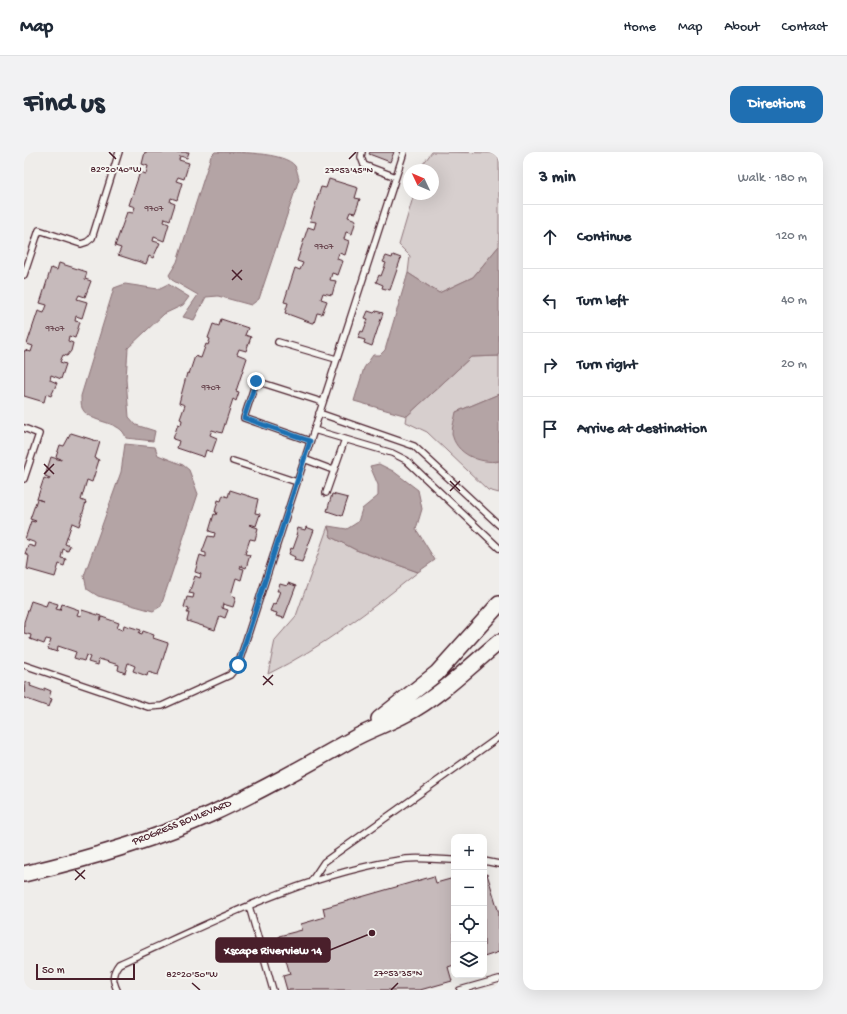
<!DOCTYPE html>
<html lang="en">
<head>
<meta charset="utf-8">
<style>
	:root { --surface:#fff; --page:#f2f2f3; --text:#1f2937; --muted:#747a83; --line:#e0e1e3; --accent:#1f6fb2 }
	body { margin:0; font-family:"Gochi Hand",sans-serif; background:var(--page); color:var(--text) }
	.controls { position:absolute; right:12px; bottom:12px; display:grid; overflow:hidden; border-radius:8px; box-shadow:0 4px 16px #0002 }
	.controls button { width:36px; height:36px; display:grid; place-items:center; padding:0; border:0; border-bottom:1px solid var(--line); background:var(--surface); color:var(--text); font:20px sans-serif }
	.compass { position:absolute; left:379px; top:12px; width:36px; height:36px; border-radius:50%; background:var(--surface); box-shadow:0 4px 16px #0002; rotate:314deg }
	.scale { position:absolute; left:12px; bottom:10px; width:99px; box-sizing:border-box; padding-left:4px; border:2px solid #4a1f2b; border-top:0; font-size:11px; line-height:14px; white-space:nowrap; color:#4a1f2b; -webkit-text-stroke:3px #f6f6f2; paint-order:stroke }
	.stop { position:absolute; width:12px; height:12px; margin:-9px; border:3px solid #1f6fb2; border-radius:50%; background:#fff }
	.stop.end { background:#1f6fb2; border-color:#fff; box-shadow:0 1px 4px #0008 }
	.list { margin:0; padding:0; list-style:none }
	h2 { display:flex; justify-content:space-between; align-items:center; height:52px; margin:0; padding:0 16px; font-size:17px }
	h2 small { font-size:13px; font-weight:400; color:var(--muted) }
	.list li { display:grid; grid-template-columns:26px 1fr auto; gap:12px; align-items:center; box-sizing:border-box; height:64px; padding:0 16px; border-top:1px solid var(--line) }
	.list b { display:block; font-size:15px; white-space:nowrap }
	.list em { font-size:13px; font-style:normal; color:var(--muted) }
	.icon { flex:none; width:22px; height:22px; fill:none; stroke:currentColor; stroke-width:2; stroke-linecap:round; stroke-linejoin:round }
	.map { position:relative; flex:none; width:475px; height:838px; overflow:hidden; border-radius:12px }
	header { display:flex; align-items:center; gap:24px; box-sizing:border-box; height:56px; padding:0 20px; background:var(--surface); border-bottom:1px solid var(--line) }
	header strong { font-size:19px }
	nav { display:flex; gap:22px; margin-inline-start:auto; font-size:14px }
	.intro { display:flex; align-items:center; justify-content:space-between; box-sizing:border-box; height:96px; padding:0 24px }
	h1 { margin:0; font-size:28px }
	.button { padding:10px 18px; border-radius:12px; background:var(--accent); color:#fff; font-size:14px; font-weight:700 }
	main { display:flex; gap:24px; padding:0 24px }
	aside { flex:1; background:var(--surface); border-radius:12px; box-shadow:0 4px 16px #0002 }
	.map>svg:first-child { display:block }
	.green { fill:#d7cfce; stroke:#90777c }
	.water { fill:#b4a4a5; stroke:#8a6f74 }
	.building { fill:#c6babb; stroke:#4a1f2b }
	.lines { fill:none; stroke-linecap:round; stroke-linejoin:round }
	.service-casing { stroke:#4a1f2b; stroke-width:8 }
	.secondary-casing { stroke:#4a1f2b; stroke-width:18 }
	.service { stroke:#f6f6f2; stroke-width:5.5 }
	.secondary { stroke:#f6f6f2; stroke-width:15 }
	.route { stroke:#1f6fb2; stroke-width:5 }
	.ticks { fill:none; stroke:#4a1f2b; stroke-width:1.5 }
	.labels { text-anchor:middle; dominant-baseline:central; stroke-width:4; stroke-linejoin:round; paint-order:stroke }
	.number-label { font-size:9px; fill:#69464f }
	.street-label { font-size:11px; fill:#4a1f2b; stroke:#f6f6f2 }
	.ticks-label { font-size:10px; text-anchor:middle; fill:#4a1f2b; stroke:#f6f6f2; stroke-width:4; stroke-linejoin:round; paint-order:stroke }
	.leader { fill:none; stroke:#4a1f2b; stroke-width:1.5 }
	.callout-dot { fill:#4a1f2b; stroke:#f6f6f2; stroke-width:1.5 }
	.callout { fill:#4a1f2b; stroke:#4a1f2b; stroke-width:1.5 }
	.callout-label { font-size:12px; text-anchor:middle; font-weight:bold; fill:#fff }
</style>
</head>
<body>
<header>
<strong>Map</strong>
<nav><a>Home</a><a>Map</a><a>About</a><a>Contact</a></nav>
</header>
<div class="intro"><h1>Find us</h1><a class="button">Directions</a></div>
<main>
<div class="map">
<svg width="475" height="838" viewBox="0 0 475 838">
	<rect width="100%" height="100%" fill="#efedea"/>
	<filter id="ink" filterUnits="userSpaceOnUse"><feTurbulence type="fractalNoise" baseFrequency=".025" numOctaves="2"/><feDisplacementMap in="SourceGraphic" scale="8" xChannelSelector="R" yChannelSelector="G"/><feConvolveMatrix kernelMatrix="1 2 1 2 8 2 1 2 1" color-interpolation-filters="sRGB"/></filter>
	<g filter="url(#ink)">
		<path class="green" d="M408,0L475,1V94L449,125L415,141L384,121L386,104L375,93L390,42H409V18H397L399,12Z
			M475,204V242L432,260L471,310L475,309V341L464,338L403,280L382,270L383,264L447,205Z
			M304,374L307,385L332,398L394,420C346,458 299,495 244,522L251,488L272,464Z"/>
		<path class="water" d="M191,0C211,0 261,0 271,14C273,18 274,23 275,27L235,147L227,153L194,144L182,145L170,168L159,165L174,143L148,128L145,123L153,110L187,4Z
			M475,94V204L447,205L383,264L330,249L340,216L349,203H356L361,198L384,121L415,141L449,125Z
			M101,132L134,137L144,132L165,145L159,153L140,162L104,196L102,227L105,265L112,273L131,279L129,289L102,286C97,267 66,273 58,256C57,253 57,247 57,244L90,136Z
			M475,242V309C456,312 431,302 428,281C428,275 431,266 432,260Z
			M101,292L131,295L134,303L159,313L165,318L174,342L137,454L129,459L74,444L63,437L60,424L97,320Z
			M355,312L369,319L394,338L398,357L392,377L411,408L394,420L332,398L307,385L304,374L323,377L334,370L338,357L354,344V333L346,314Z"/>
		<path class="building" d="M121,0H165L163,6L156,4L155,8L165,11L160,27L154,25L152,29L158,31L153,48L147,46L146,50L151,52L146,68L141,66L140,70L145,72L140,89L130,85L129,89L136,91L129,106L125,104L122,112L94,103L97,96L91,94L103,60L109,61L111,55L105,53L116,20L122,22L124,14L118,12Z
			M346,0H370L366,10L345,2Z
			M305,27L334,36L331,46L336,47L331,61L326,60L324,65L332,68L328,82L322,80L320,87L325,89L321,103L315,101L313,107L319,109L314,123L308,121L306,128L312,129L308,143L299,141L297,147L303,149L298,162L293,161L290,171H288L261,161L264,151L260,150L271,116L276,118L279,111L273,109L284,75L290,77L292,70L286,69L297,35L302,36Z
			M369,103L377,106L366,138L358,136L359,133L352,130L355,123L357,124L362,111L359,110L362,104L368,106Z
			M35,111L63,120L61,127L67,129L61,145L55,143L53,147L63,150L58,166L52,164L51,169L56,170L51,186L45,184L44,189L49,191L47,199L43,204L39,203L36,210L42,212L37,227L27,223L26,228L33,231L27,244L22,242L20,250L0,244V201L1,198L7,200L9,194L3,192L14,159L20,161L23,153L16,151L18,145L27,116L33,118Z
			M344,159L350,161L352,159L359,161L348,194L340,191L341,188L334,186L337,179L339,180L344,167L341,166Z
			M197,167L224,176L221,183L227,185L222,199L215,197L213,202L223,206L212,239L215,240L212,249L209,247L198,281L188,278L186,283L193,286L188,300L182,298L180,305L153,296L155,289L149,287L154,272L157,273L158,268L156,267L161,253L155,251L163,221L165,222L171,204L177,206L182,192L184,193L186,187L184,186L189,172L195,174Z
			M47,281L76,290L71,306L75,308L68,330L63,328L57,348L62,350L55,374L48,371L41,392L46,394L44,399L39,397L37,406L42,407L40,414L35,412L31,425L3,417L5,404L1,402L4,393L11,395L12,391L1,387L7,369L11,370L12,369L6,367L13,347L19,349L13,347L20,326L25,328L26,326L21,324L27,305L37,308V307L32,305L36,293L40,294Z
			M206,338L234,347L231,361L236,362L232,374L226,372L225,373L234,376L231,388L226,387L221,402L226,403L222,416L217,414L216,416L220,417L217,428L212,426L207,443L212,445L209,455L199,452L198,456L204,458L201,466L196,464L191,478L163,469L165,461H163L165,457L160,455L163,445L169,446L170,442L165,441L171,424L176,426L177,422L171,420L176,403L182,405V401L178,400L184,384L190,385L191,381L185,379L190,362L192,363L193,360H191L194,348L197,349L199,343L204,345Z
			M308,342L324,346L318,364L303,359Z
			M282,375L290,378L278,410L270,408L271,405L265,402L267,396L269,397L274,383H272L274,376L281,378Z
			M264,431L272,434L260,466L252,464L253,461L246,459L249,452L251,453L256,439H253L256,432L263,434Z
			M7,449L22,454L24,449L34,452L32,457L36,458L38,452L55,458L53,463L57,464L58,458L77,464V469L78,465L95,471L93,476L99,478L100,473L117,478L115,481L118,482L119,479L130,483L129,486L144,491L134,523L124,520L123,524L109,519L111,514L104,511L101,521L94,518L95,513L75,507L74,513L64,510L66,505L62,503L60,509L50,506L52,500L34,494L33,500L24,497L27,488L22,487L20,492L6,487L7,483L0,481V470Z
			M1,529L7,532L6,534L20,539V536L27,539L25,546L28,547L25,555L0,546Z
			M463,722L475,761V800L460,805V723Z
			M410,724L412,731L430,726V813L424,815L428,829L396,838H263L259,824L266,822L255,784L278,778L277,772L301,765L299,756Z"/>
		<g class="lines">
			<defs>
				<path id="service" d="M338,0L337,5L340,13L372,25
					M0,123L15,78L57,92L63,90L68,86L95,0
					M254,190L312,207
					M295,261L390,294L475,373
					M0,276L15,282L0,327
					M290,278L368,301L382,308L475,396
					M286,289L220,266L232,229L298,250
					M280,307L309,318
					M209,309L273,330
					M302,341L321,287
					M0,513L124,555L138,554L206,523L214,513L380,0
					M460,709L475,712
					M286,731L300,710L475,585
					M225,754L249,838
					M93,838C88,827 88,821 95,812C186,771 282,721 382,707C397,705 415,708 430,708
					M436,838L475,827"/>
				<path id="secondary" d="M355,567L413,521L475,452
					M0,722C63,707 128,689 187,662C235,640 281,614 327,588C344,578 364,572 382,562C416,544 445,515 475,490"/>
			</defs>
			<use href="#service" class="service-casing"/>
			<use href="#secondary" class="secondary-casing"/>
			<use href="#service" class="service"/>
			<use href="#secondary" class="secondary"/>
		</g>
	</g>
	<g class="lines" filter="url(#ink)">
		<path class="route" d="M214,513L286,289L220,266L232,229"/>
	</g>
	<path class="ticks" d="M85,0L92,7M325,7L332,0M208,118L218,128M208,128L218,118M20,312L30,322M20,322L30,312M426,329L436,339M426,339L436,329M239,524L249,533M239,533L249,523M51,718L61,727M51,728L61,718M168,831L176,838M367,838L374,831"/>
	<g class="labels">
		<g class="number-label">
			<text x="130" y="57">9707</text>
			<text x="300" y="95">9707</text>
			<text x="31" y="177">9707</text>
			<text x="187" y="236">9707</text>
		</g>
		<g class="street-label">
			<text transform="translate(158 671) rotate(-22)">PROGRESS BOULEVARD</text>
		</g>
	</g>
	<g class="ticks-label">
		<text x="92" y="20">82°20'40"W</text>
		<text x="325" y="21">27°53'45"N</text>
		<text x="374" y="824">27°53'35"N</text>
		<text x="168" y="825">82°20'50"W</text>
	</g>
	<path class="leader" d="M348 781L306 798"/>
	<circle class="callout-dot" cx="348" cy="781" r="4"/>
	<rect class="callout" x="192" y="786" width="114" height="24" rx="4"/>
	<g class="callout-label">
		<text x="249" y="802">Xscape Riverview 14</text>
	</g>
</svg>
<div class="controls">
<button>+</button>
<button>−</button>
<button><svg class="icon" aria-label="locate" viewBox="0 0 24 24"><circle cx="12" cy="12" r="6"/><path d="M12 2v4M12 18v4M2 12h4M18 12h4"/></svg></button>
<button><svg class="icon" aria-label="layers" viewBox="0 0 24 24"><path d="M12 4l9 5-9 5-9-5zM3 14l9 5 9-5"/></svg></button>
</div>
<svg class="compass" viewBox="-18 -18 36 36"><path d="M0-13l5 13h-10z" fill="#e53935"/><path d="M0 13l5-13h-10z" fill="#747a83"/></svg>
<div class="scale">50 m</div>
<div class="stop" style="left:214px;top:513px"></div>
<div class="stop end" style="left:232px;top:229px"></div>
</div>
<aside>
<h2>3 min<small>Walk · 180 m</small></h2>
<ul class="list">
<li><svg class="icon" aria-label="ahead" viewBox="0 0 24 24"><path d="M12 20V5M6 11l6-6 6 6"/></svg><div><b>Continue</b></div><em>120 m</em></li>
<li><svg class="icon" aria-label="left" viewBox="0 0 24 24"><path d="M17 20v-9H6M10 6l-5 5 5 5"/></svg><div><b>Turn left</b></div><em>40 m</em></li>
<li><svg class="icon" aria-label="right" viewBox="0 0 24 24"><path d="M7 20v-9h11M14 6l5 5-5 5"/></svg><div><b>Turn right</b></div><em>20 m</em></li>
<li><svg class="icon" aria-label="arrive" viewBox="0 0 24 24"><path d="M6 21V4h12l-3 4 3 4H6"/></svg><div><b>Arrive at destination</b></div></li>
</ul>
</aside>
</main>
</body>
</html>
